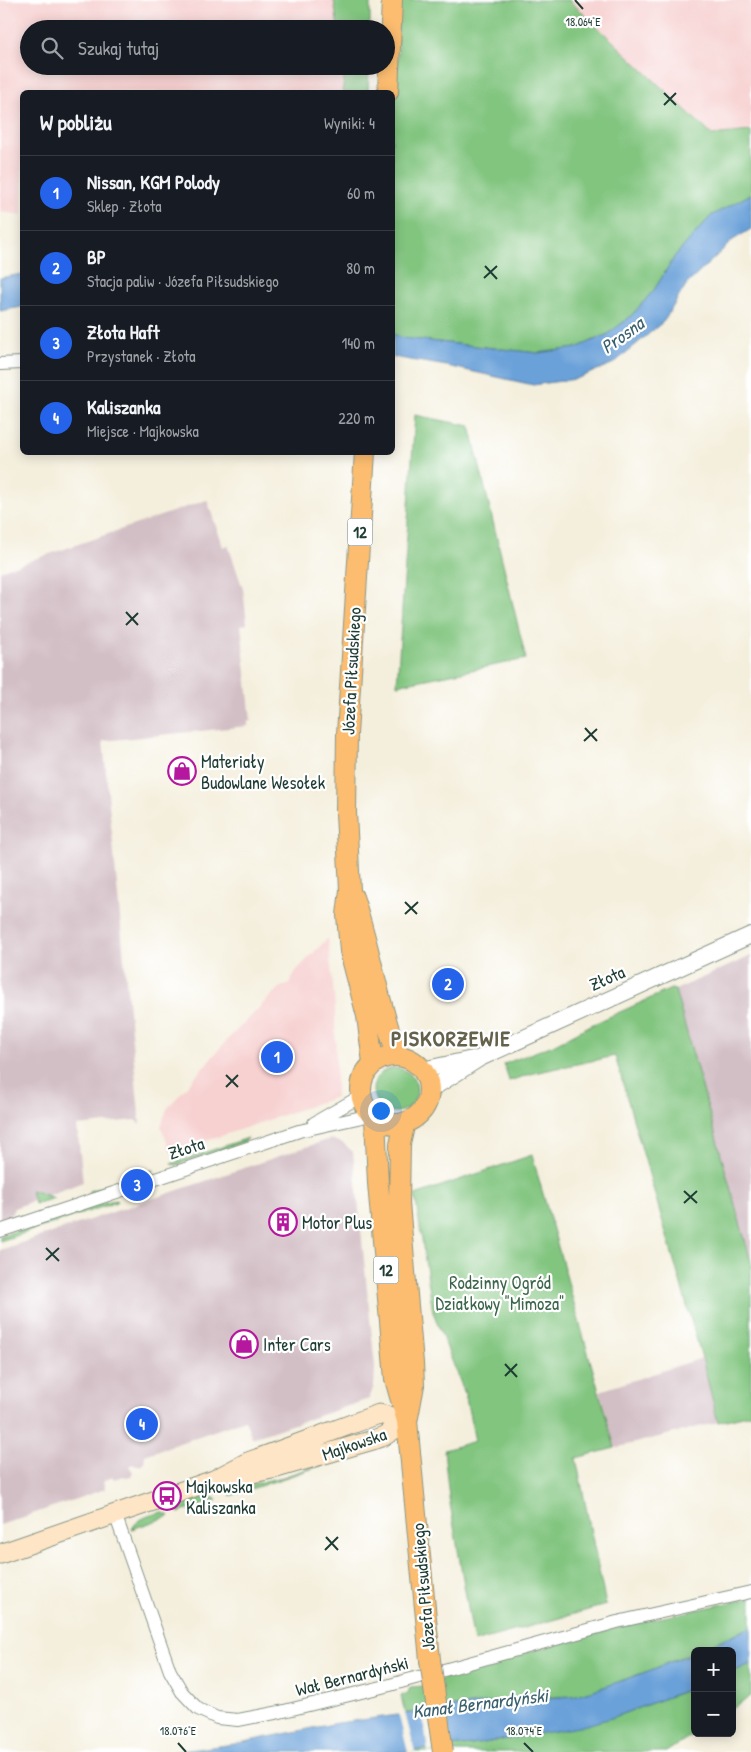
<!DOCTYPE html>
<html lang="pl">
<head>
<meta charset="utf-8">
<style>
	:root { --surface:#171b24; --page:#20242c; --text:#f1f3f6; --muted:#9ea1a6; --line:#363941; --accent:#2563eb }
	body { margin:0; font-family:"Patrick Hand",sans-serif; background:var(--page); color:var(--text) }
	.controls { position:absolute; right:15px; bottom:15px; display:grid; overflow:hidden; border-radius:8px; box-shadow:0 2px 12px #0003 }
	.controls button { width:45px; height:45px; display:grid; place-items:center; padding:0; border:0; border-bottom:1px solid var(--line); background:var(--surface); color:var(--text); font:25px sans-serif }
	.you { position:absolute; left:380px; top:1110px; width:18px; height:18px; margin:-12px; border:4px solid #fff; border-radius:50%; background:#1a73e8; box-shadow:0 0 0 8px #1a73e833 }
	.badge { display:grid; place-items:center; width:32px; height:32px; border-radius:50%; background:var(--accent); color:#fff; font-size:16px; font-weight:700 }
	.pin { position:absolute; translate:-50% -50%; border:2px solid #fff; box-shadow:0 1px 5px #0006 }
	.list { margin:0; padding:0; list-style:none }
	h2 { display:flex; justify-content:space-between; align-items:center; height:65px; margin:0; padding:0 20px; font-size:21px }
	h2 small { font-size:16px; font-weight:400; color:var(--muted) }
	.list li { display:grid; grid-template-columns:32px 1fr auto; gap:15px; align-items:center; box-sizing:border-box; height:75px; padding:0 20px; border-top:1px solid var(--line) }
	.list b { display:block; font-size:19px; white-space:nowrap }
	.list p { margin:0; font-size:16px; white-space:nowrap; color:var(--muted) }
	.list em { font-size:16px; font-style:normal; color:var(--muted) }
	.icon { flex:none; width:28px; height:28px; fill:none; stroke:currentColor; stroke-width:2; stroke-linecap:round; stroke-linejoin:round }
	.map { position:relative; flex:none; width:751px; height:1752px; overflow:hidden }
	.search { position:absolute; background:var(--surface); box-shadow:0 2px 12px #0003; left:20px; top:20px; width:375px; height:55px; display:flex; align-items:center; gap:12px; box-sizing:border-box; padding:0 18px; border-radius:28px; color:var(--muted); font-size:19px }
	.panel { position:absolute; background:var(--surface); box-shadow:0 2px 12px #0003; left:20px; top:90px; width:375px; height:365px; border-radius:8px }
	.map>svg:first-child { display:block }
	.built { fill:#f7d0d0 }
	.industrial { fill:#d2bec5 }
	.green { fill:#81c57f; stroke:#50815a }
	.water { fill:#6ba1d9; stroke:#456f86 }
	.pier { fill:#f4efdd }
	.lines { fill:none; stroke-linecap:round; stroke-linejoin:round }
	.minor-casing { stroke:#8a9688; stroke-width:14 }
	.tertiary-casing { stroke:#8a9688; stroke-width:18 }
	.secondary-casing { stroke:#8a9688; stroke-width:21 }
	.primary-casing { stroke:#8a9688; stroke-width:22 }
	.minor { stroke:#fff; stroke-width:12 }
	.tertiary { stroke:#fff; stroke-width:16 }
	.secondary { stroke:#fee5c5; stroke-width:19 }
	.primary { stroke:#fcbd6f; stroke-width:20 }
	.primary-bridge-casing { stroke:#8a9688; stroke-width:22; stroke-linecap:butt }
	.primary-bridge { stroke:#fcbd6f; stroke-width:20 }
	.ticks { fill:none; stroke:#1f3d34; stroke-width:2 }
	.labels { text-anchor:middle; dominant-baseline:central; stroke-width:4.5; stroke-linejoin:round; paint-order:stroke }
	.shield { fill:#fff; stroke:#627771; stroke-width:1 }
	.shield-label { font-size:16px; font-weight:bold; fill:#1f3d34 }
	.street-label { font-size:18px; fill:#1f3d34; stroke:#fff }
	.poi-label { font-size:18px; fill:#1f3d34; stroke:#fff; text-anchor:start }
	.park-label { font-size:18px; fill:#3c664a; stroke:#fff }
	.water-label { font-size:19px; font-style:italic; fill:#3a606e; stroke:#fff }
	.district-label { font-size:22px; font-weight:bold; letter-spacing:1px; fill:#65624c; stroke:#fff }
	.ticks-label { font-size:12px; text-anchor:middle; fill:#1f3d34; stroke:#fff; stroke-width:4.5; stroke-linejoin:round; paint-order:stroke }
</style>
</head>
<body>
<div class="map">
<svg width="751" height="1752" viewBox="0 0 751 1752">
	<rect width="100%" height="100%" fill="#fff"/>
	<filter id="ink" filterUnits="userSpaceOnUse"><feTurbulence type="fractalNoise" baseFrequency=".02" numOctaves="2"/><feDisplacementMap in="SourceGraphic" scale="10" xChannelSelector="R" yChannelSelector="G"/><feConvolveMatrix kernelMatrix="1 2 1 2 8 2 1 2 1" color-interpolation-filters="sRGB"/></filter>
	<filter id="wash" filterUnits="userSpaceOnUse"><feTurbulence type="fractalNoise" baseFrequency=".0096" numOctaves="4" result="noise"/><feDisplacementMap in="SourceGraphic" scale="20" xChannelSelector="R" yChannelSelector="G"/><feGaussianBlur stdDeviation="1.12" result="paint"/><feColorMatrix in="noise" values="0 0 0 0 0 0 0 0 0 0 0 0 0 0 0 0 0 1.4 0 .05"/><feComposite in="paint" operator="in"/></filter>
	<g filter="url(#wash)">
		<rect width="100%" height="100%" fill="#f4efdd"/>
		<path class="built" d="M0,0H334L338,29H29V66H342L344,81L342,92H22V215L0,212Z
			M569,0H751V145L712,135Z
			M328,938L335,1006L336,1097L171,1153L161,1126L167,1109L228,1039L280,987L288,985L296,971Z"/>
		<path class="industrial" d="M207,500L223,547L228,545L243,589L247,624L241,625L251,721H248V726L103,741L140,1124L135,1120L77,1126L83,1182L14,1208L11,1215L0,1219V571Z
			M751,956V1262L675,990Z
			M330,1139L343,1143L353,1152L375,1367L374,1386L369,1399L252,1438L245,1420L145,1455L144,1462L142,1465L137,1466L132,1464L129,1466L133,1472L131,1477L127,1478L123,1476L114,1479L113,1477L103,1481L105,1489L0,1525V1250Z
			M702,1358L718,1422L615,1448L600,1391Z"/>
		<path class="green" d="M334,0H370V29H338Z
			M398,0H569L712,135L751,131V194L711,216L675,256L654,290L630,317L608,334L576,348L538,353L403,338L393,334L392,145L398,49Z
			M342,66H369L368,92H342L344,81Z
			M415,415L470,426L526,659L397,685Z
			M671,989L675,990L751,1262V1414L718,1422L702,1358L615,1056L534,1073L509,1081L504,1064L553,1045L591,1025Z
			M373 1090a22 22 0 1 1 44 0a22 22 0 1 1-44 0Z
			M248,1138L245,1142L177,1165L171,1164Z
			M532,1155L615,1448L576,1458L606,1605L474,1642L449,1498L444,1450L475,1441L465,1394L433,1312L415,1195Z
			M153,1170L152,1173L89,1194V1191Z
			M30,1190H32L54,1198L35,1204Z
			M117,1200V1202L0,1241V1236L104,1202Z
			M360,1451L359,1453L230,1496L234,1488L283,1477Z
			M211,1496L217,1500L178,1513C181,1502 201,1498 211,1496Z
			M162,1512L170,1516L132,1529C137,1518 151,1515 162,1512Z
			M751,1598V1627L651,1670L607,1686L573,1696L528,1698L405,1713L401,1696L408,1693L410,1687L424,1686L436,1682L467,1668L636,1623Z
			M751,1664V1696L732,1709V1672Z
			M695,1687V1733L666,1752H398L471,1745L508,1739L611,1718Z"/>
		<path class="water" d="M751,194V229L733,240L686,285L664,321L614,363L576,379L533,385L447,366L393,357V334L403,338L538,353L576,348L608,334L630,317L654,290L675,256L711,216Z
			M22,274V307L0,311V278Z
			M751,1627V1664L732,1672V1651H697Z
			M695,1652V1687L611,1718L579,1727L471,1745L398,1752H173L234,1744L338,1723L495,1702L573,1696L607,1686L651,1670Z"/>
		<path class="pier" d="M445,1705L451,1749L428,1752L422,1709Z
			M405,1711V1713L415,1752H408L398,1712Z"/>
	</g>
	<g filter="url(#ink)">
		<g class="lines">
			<defs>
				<path id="minor" d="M0,364L22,363
					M314,1123L361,1096
					M0,1231L299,1131L371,1115
					M115,1514L170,1671L182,1692L198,1709L217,1718L238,1720L280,1712L390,1685L617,1622L751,1592"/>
				<path id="tertiary" d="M422,1070L473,1059
					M428,1091L480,1058L751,935"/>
				<path id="secondary" d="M228,1478L277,1468L373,1440L384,1436L407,1421
					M0,1554L214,1480L248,1462L379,1414L407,1421"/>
				<path id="primary" d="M388,92L392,0
					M365,452L347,734L346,813L350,890L347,915L350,951L367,1016L373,1063
					M353,897C371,949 378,1005 398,1056
					M361 1090a34 34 0 1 1 68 0a34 34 0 1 1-68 0Z
					M375,1118L378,1183L395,1379L407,1421L430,1660
					M405,1122L400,1144L399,1203L413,1363L414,1385L408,1417"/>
			</defs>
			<use href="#minor" class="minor-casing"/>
			<use href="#tertiary" class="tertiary-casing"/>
			<use href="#secondary" class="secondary-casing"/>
			<use href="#primary" class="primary-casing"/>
			<use href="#minor" class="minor"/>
			<use href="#tertiary" class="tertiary"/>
			<use href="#secondary" class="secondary"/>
			<use href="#primary" class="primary"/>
			<defs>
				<path id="primary-bridge" d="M430,1660L443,1752"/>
			</defs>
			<use href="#primary-bridge" class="primary-bridge-casing"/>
			<use href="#primary-bridge" class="primary-bridge"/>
		</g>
	</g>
	<path class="ticks" d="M575,0L583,9M664,93L676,105M664,105L676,93M485,266L497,279M484,278L497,266M126,612L138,625M126,625L138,613M585,728L597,741M584,741L597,729M405,902L417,914M405,914L418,902M226,1075L238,1087M226,1087L238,1075M684,1191L697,1203M684,1203L697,1191M46,1248L59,1261M46,1260L59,1248M505,1364L517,1377M505,1376L517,1364M326,1537L338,1550M325,1550L338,1537M178,1743L186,1752M524,1743L533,1752"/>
	<defs>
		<symbol id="shop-ring" viewBox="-11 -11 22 22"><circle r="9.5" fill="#fff" stroke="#b5179e" stroke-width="1.5"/><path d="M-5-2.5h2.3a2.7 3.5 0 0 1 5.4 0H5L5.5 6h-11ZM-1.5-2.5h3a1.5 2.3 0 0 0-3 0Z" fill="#b5179e"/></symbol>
		<symbol id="building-ring" viewBox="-11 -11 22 22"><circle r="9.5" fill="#fff" stroke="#b5179e" stroke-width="1.5"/><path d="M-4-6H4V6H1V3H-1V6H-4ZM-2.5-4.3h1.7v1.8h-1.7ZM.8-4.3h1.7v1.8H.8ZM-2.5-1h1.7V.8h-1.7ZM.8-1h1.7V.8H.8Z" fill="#b5179e"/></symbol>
		<symbol id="bus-ring" viewBox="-11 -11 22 22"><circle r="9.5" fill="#fff" stroke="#b5179e" stroke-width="1.5"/><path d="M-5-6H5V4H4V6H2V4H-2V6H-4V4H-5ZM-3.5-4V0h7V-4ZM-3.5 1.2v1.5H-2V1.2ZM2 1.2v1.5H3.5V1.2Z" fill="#b5179e"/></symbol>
	</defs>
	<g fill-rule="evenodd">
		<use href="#shop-ring" x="166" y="755" width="32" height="32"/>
		<use href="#building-ring" x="267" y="1206" width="32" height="32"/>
		<use href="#shop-ring" x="228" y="1328" width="32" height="32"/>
		<use href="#bus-ring" x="151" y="1480" width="32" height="32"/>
	</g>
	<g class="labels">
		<g class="shield">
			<rect x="347.5" y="518.5" width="25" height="27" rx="4"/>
			<rect x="373.5" y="1256.5" width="25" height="27" rx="4"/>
		</g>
		<g class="shield-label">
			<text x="360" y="532">12</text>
			<text x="386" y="1270">12</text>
		</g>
		<g class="street-label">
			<text transform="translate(351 671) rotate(-87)">Józefa Piłsudskiego</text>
			<text transform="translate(607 978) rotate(-24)">Złota</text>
			<text transform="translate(186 1148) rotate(-18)">Złota</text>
			<text transform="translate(354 1444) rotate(-19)">Majkowska</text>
			<text transform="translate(423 1587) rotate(-95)">Józefa Piłsudskiego</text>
			<text transform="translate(352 1676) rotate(-14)">Wał Bernardyński</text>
		</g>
		<g class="poi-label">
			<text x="201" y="761">Materiały<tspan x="201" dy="21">Budowlane Wesołek</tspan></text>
			<text x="302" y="1222">Motor Plus</text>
			<text x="263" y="1344">Inter Cars</text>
			<text x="186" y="1486">Majkowska<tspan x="186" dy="21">Kaliszanka</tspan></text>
		</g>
		<g class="park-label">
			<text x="500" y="1282">Rodzinny Ogród<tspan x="500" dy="21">Działkowy "Mimoza"</tspan></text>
		</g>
		<g class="water-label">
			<text transform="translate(622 335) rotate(-36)">Prosna</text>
			<text transform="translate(480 1703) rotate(-7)">Kanał Bernardyński</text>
		</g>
		<g class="district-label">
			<text x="451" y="1038">PISKORZEWIE</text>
		</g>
	</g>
	<g class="ticks-label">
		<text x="583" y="26">18.064°E</text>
		<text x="178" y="1735">18.076°E</text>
		<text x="524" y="1735">18.074°E</text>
	</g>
</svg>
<div class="controls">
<button>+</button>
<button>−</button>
</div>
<div class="you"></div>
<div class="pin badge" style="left:277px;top:1057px">1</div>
<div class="pin badge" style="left:448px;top:984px">2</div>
<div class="pin badge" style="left:137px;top:1185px">3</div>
<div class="pin badge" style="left:142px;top:1424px">4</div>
<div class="search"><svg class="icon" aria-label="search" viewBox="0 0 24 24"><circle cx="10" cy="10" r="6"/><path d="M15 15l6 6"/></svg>Szukaj tutaj</div>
<section class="panel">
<h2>W pobliżu<small>Wyniki: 4</small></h2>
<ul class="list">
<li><span class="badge">1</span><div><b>Nissan, KGM Polody</b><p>Sklep · Złota</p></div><em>60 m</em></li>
<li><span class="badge">2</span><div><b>BP</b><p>Stacja paliw · Józefa Piłsudskiego</p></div><em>80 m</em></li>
<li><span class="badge">3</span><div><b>Złota Haft</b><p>Przystanek · Złota</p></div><em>140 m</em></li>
<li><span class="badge">4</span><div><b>Kaliszanka</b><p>Miejsce · Majkowska</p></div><em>220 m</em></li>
</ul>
</section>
</div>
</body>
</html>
